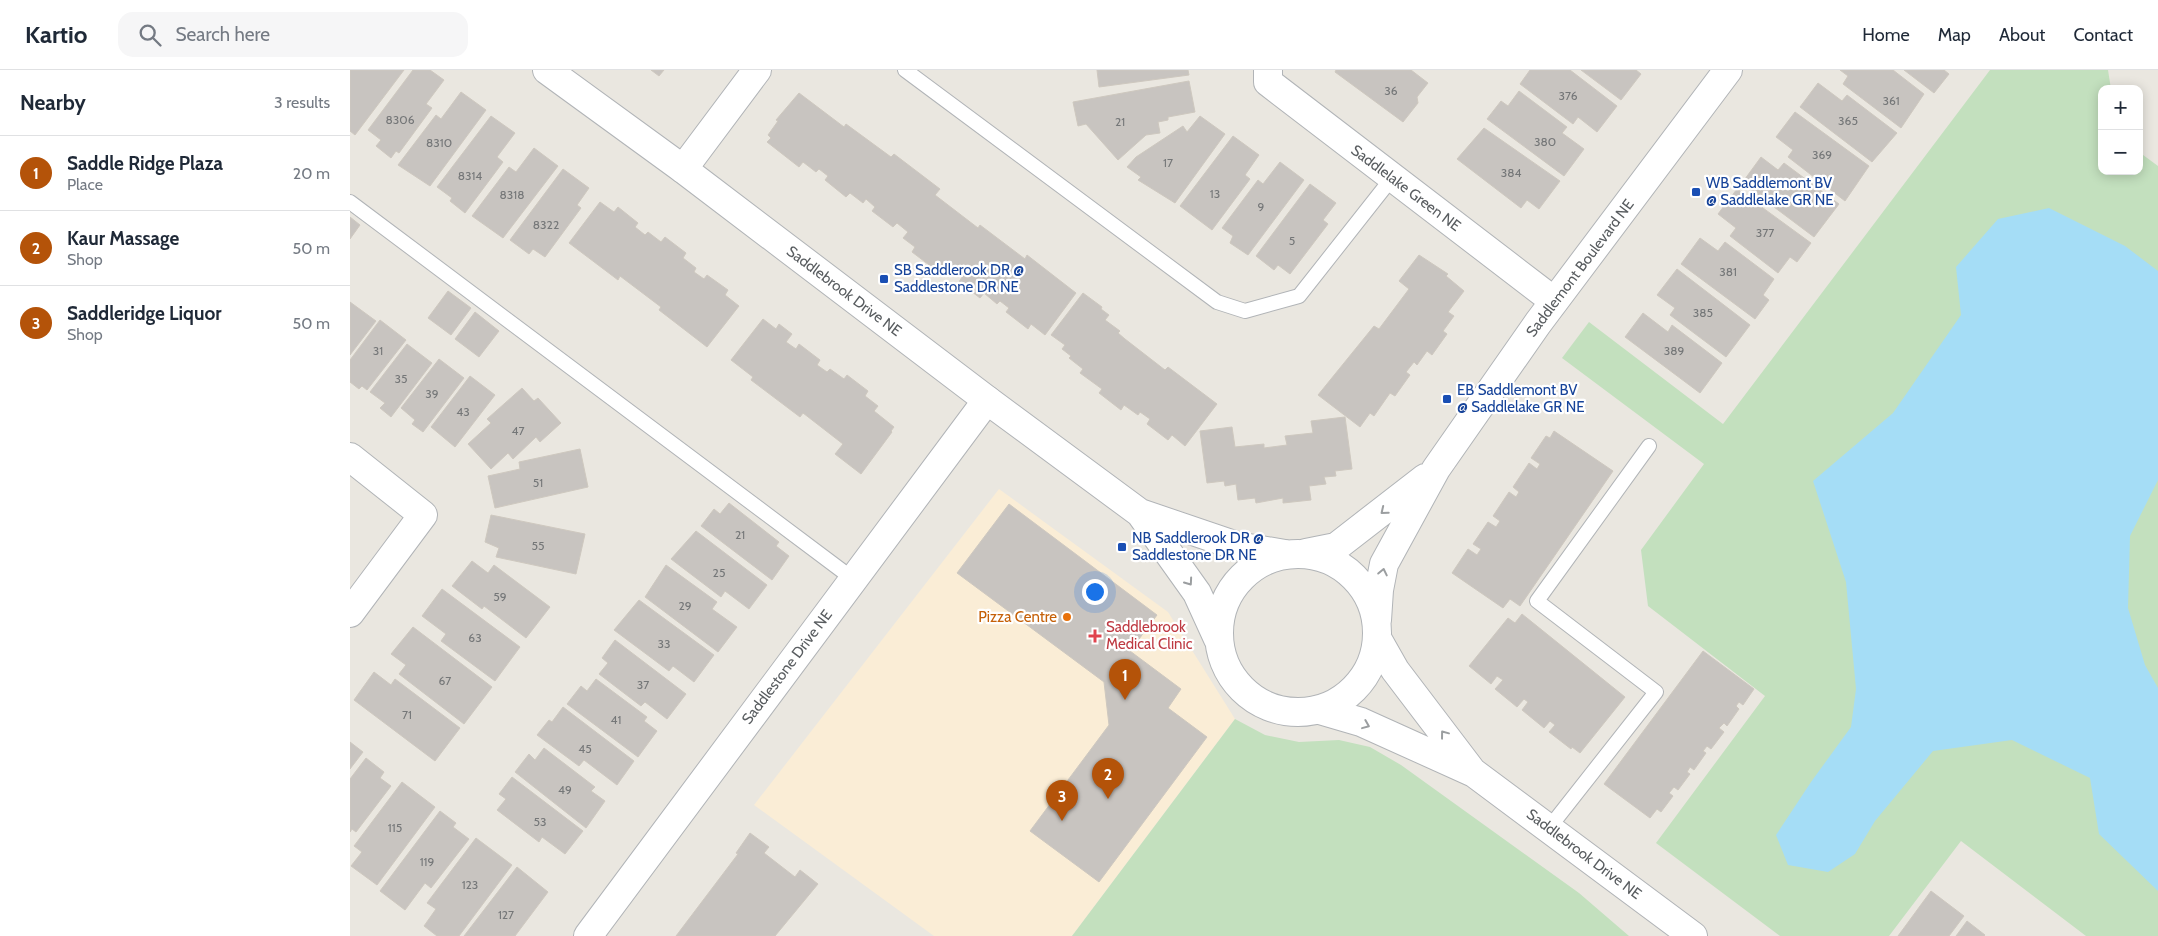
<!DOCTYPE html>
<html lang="en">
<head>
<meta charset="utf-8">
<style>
	:root { --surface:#fff; --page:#f6f6f7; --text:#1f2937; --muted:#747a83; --line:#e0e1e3; --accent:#b45309 }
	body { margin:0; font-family:Cabin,sans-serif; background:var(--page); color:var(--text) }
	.controls { position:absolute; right:15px; top:15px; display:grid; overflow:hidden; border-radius:10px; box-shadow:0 2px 12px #0003 }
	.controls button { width:45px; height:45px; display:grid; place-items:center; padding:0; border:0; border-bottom:1px solid var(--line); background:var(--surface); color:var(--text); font:25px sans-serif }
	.you { position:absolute; left:744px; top:521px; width:18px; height:18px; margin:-12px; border:4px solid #fff; border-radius:50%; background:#1a73e8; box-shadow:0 0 0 8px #1a73e833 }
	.badge { display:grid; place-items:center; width:32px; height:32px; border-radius:50%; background:var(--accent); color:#fff; font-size:16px; font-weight:700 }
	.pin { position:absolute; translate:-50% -41px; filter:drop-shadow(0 1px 2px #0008) }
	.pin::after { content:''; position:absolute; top:26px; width:18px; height:15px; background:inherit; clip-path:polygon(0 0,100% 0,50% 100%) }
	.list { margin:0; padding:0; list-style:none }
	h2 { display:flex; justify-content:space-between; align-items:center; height:65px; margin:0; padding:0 20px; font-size:21px }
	h2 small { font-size:16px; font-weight:400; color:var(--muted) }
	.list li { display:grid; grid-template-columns:32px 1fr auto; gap:15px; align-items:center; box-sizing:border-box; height:75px; padding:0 20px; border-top:1px solid var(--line) }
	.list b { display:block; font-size:19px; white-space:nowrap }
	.list p { margin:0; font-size:16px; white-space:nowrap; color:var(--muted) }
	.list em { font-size:16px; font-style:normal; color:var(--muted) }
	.icon { flex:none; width:28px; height:28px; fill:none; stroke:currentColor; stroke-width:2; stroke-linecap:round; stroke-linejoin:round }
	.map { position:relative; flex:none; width:1808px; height:866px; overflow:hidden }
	header { display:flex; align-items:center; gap:30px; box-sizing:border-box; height:70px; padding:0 25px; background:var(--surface); border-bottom:1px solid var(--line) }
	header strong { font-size:24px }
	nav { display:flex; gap:28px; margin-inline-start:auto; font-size:18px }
	.search { width:350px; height:45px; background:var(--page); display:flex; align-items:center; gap:12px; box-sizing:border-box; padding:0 18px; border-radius:15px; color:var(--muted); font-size:19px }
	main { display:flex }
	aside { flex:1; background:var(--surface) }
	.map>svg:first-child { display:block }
	.commercial { fill:#faedd6 }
	.green { fill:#c3e0be }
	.water { fill:#a5ddf6 }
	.building { fill:#c8c4c0; stroke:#cec8bf }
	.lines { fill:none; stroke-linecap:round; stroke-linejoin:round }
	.service-casing { stroke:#b1b4b7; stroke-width:16 }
	.minor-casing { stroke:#b1b4b7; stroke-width:30 }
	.tertiary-casing { stroke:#b1b4b7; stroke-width:30 }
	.service { stroke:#fff; stroke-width:14 }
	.minor { stroke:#fff; stroke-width:28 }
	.tertiary { stroke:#fff; stroke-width:28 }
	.oneway { stroke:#9b9ea0 }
	.transit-dot { fill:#1a4fb4; stroke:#fff; stroke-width:2 }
	.food-dot { fill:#e8710a; stroke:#fff; stroke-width:2 }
	.health-dot { fill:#e0444e; stroke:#fff; stroke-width:2 }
	.labels { text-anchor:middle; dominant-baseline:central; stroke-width:4.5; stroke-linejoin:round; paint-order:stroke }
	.number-label { font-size:12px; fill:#757778 }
	.transit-label { font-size:15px; fill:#164399; stroke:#fff; text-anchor:start }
	.street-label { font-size:15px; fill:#595d60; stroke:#fff }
	.food-label { font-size:15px; fill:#c56008; stroke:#fff; text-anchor:end }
	.health-label { font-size:15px; fill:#be3a42; stroke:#fff; text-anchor:start }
</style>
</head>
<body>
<header>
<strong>Kartio</strong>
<div class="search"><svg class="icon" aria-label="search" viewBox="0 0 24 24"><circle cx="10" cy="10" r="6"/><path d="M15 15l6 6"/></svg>Search here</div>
<nav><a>Home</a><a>Map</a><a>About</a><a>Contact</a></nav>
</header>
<main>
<aside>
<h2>Nearby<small>3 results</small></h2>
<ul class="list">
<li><span class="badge">1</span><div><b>Saddle Ridge Plaza</b><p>Place</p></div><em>20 m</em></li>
<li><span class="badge">2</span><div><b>Kaur Massage</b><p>Shop</p></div><em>50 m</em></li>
<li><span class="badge">3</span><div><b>Saddleridge Liquor</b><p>Shop</p></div><em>50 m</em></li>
</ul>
</aside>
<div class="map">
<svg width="1808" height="866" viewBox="0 0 1808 866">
	<rect width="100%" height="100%" fill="#eae7e0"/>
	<path class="commercial" d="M649,419L818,542L885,649L722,866H584L404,735Z"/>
	<path class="green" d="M1640,0H1758L1761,19H1752V101H1789V82L1808,96V866H1736L1611,771L1539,866H1430L1306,773L1415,626L1298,536L1291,480L1354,394L1212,288L1239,252L1373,354Z
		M885,649L915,665L949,672L989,670L1020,677L1051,695L1229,823L1279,866H722Z"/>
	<path class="water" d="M1699,138L1775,176L1808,201V410L1780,466L1778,538L1795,595L1808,618V821L1749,764L1740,708L1662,670L1583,681L1525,751L1505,784L1478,802L1438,795L1426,765L1461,712L1501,657L1506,619L1496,512L1463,411L1543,343L1611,245L1606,197L1648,149Z"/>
	<path class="building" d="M0,0H54L5,65L0,61Z
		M63,0H80L94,10L76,34L82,38L49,83L46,81L41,88L26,76L31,70L18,60Z
		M301,0H314L309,6Z
		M747,0H838L839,5L749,17Z
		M986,0H1061L1078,13L1067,27L1068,33L1053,52L985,2Z
		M1180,0H1220L1267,36L1247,62L1228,47L1223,54L1170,14Z
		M1231,0H1286L1291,4L1271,30Z
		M1490,0H1543L1574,24L1551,58L1493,14L1498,6Z
		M1554,0H1594L1599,4L1584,23Z
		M839,11L845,42L818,47V50L808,52L810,63L796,65L768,90L736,54L728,56L723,32Z
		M1468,13L1492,31L1497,25L1547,63L1522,92L1450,37Z
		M1169,21L1217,57L1212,63L1234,79L1214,106L1137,49L1151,31L1158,36Z
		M111,22L136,40L80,116L48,95L86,45L91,49Z
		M449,23L494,57L496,54L541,87L544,84L590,119L585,125L628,158L630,155L675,189L677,185L726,223L695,265L681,254L678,259L656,242L659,238L650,231L647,234L634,223L630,228L609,212L612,207L603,200L600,204L587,193L583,198L562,182L565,177L553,168L558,162L547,153L543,157L522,141L525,137L516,129L513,133L500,123L496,127L475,110L478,106L469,99L466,102L453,92L449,97L417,72L421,68L418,65L428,51L426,50Z
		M1445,42L1519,96L1495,131L1438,87L1443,80L1426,67Z
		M141,46L165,63L147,87L153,92L115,143L100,131L102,128L87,117Z
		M850,46L875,64L825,133L788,110L791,107L777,97L786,87L833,56L837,62Z
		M1134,58L1210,111L1189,139L1177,130L1171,138L1107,89Z
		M883,66L909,85L895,105L900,109L862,160L830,136Z
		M184,78L208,96L153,168L122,146L159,97L166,102Z
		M1411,87L1428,100L1434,93L1489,134L1464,167L1392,113Z
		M930,92L954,110L898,185L880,173L883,166L872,158L908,110L913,114Z
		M213,99L239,118L227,135L231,138L195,187L183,179L179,184L160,170Z
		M960,114L986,133L973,150L978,154L940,204L928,195L924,200L906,186Z
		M1387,119L1461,173L1447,192L1440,187L1428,203L1380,166L1386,158L1368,144Z
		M250,132L264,142L268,137L288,153L285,157L295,165L298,162L311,172L315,167L336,183L333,188L346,198L344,202L354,209L357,205L378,220L375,225L389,236L357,277L309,240L311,237L270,206L268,210L219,173Z
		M0,147L10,155L0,169Z
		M1350,168L1368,181L1375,172L1424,209L1413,225L1419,230L1405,249L1331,194Z
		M1069,185L1098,204L1096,206L1114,221L1098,242L1104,246L1093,261L1097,264L1082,285L1077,281L1067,295L1064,292L1056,302L1060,305L1045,326L1040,323L1024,346L1020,343L1010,357L968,325L1024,256L1029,259L1059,219L1049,211Z
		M1327,199L1400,255L1376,287L1320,245L1325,238L1307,225Z
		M98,221L121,238L101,265L78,248Z
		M733,223L752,237L751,239L759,245L755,250L770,261L768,263L775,269L815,300L818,297L867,334L835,376L822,365L818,370L797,354L800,349L790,342L788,345L774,335L771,340L749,323L752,319L730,303L733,299L719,288L721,286L712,279L715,275L701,265Z
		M0,232L26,251L0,285Z
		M125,242L149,261L129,287L105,269Z
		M1293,243L1318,262L1322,255L1372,293L1350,323L1275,267Z
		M413,249L426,259L429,254L442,264L436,272L446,279L449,274L470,290L467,295L477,302L480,299L494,309L497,305L518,321L515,326L528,336L524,341L544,357L541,361L542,362L511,404L485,384L493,374L453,343L450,347L401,310L403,307L381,290Z
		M30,250L56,270L17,320L12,316L9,319L0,312V290Z
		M57,274L82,293L41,347L30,338L35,333L20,322Z
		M89,289L114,308L73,362L62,354L65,350L51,338Z
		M120,306L145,325L105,377L81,357Z
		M172,318L184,331L188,328L211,353L190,372L186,367L163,389L158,383L141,399L118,374L141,353L137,349Z
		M995,347L1002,399L985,401L986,406L974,407L976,414L959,416L961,430L933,433V428L906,433L905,428L888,430L886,414L875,416L874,411L857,413L850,361L882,357L885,377L914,374V378L937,375L935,366L963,363L961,351Z
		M1204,361L1263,401L1170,536L1160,529L1153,538L1102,503L1118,479L1127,485L1131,479L1123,474L1138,452L1146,457L1150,451L1143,446L1159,422L1166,427L1169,422L1163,417L1179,393L1187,399L1190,394L1181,388L1196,366L1200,368Z
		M230,379L238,417L145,438L138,406L170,399L169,392Z
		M379,433L429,472L426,476L439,486L422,510L351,456L364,439L370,444Z
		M659,434L807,545L780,581L831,619L818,638L857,667L749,812L680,761L759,655L754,612L607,503Z
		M141,445L235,464L226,504L146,487L149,478L135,472Z
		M346,461L417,515L399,539L375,521L371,527L321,489Z
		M122,491L138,503L144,495L200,537L176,568L134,536L132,539L102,516Z
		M316,495L367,532L362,539L387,557L368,582L295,527Z
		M92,519L170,577L145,611L91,571L96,564L72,546Z
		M289,530L364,585L344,612L323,596L319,601L264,560Z
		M1172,544L1275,627L1230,683L1222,677L1221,679L1199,662L1205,655L1200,651L1194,658L1172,640L1178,632L1174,629L1167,637L1145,619L1153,610L1147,606L1141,614L1119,596L1158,548L1165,553Z
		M63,557L142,617L114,654L49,604L56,595L41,584Z
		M265,570L336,624L317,649L295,632L291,636L249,604L258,593L252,588Z
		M1353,581L1404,619L1393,635L1389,632L1386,636L1389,639L1377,656L1374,653L1369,658L1374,662L1361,679L1357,676L1353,681L1356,683L1344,700L1340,697L1337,702L1340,704L1328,720L1324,717L1319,723L1323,726L1311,742L1307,739L1300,748L1254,714Z
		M24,602L41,615L45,609L110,658L85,691L4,630Z
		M246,609L297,647L294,651L307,661L288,687L217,634L231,616L237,621Z
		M213,637L284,691L267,715L234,690L229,696L187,665L199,650L202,652Z
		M0,672L13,682L0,699Z
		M194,678L245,717L241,721L255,731L236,758L165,702L179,684L185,690Z
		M16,688L34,702L30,708L41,716L6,762L2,759L0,762V709Z
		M162,707L233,761L215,784L192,767L189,772L147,740L156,729L149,724Z
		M52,712L85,737L27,815L1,796L12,782L4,776Z
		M90,741L106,753L103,757L119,769L81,818L75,813L55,840L30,821Z
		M400,763L419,777L414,783L445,807L450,800L468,814L425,866H326L388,784L386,783Z
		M126,768L162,795L109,866H87L74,856L86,839L77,833Z
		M167,797L198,822L165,866H114Z
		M1581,821L1614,846L1599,866H1548Z
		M1617,851L1635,865L1634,866H1606Z"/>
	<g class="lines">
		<defs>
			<path id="service" d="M555,0L867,232L895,241L949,226L1042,108
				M0,132L503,509
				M1199,758L1306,622L1187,531L1299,376"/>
			<path id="minor" d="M918,0V12L1204,231
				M333,99L407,0
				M0,387L73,445L0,543
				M238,866L637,330"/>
			<path id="tertiary" d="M197,0L333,99L637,330L790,443L887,476L935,484
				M790,443L847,523L868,569
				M956,483L986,477L1075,408
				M869 563a79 79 0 1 1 158 0a79 79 0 1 1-158 0Z
				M1027,550L1029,520L1034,494L1086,399L1188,253L1378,0
				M1028,570L1045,600L1121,700
				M970,640L1011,652L1124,703L1343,866"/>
		</defs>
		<use href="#service" class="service-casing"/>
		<use href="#minor" class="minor-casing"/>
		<use href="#tertiary" class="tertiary-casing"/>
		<use href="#service" class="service"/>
		<use href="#minor" class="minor"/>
		<use href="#tertiary" class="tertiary"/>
	</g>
	<defs><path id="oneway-chevron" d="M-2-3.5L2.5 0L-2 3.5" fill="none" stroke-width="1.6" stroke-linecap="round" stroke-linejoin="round" transform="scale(1.25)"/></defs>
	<g class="oneway">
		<use href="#oneway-chevron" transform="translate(1034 441) rotate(141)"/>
		<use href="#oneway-chevron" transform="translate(1033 502) rotate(-78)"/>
		<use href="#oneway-chevron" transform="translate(839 512) rotate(55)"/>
		<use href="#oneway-chevron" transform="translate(1016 655) rotate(22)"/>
		<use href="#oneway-chevron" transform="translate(1094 664) rotate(-127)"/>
	</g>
	<g class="transit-dot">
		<rect x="1341" y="117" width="10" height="10" rx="2.5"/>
		<rect x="529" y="204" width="10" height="10" rx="2.5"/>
		<rect x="1092" y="324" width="10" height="10" rx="2.5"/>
		<rect x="767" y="472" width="10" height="10" rx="2.5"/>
	</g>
	<circle class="food-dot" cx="717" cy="547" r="5"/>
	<path class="health-dot" d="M742.5 558.5h5v5h5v5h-5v5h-5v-5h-5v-5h5z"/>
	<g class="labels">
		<g class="number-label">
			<text x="1041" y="20">36</text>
			<text x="1218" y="25">376</text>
			<text x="1541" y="30">361</text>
			<text x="50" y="49">8306</text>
			<text x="1498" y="50">365</text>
			<text x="770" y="51">21</text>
			<text x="1195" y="71">380</text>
			<text x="89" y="72">8310</text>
			<text x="1472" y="84">369</text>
			<text x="818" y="92">17</text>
			<text x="1161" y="102">384</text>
			<text x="120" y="105">8314</text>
			<text x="865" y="123">13</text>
			<text x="162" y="124">8318</text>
			<text x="911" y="136">9</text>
			<text x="196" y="154">8322</text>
			<text x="1415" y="162">377</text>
			<text x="942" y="170">5</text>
			<text x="1378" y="201">381</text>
			<text x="1353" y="242">385</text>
			<text x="28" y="280">31</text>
			<text x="1324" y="280">389</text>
			<text x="51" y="308">35</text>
			<text x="82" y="323">39</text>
			<text x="113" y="341">43</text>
			<text x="168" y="360">47</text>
			<text x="188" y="412">51</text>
			<text x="390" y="464">21</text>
			<text x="188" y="475">55</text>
			<text x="369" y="502">25</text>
			<text x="150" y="526">59</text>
			<text x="335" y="535">29</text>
			<text x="125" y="567">63</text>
			<text x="314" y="573">33</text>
			<text x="95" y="610">67</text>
			<text x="293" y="614">37</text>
			<text x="57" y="644">71</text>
			<text x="266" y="649">41</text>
			<text x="235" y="678">45</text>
			<text x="215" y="719">49</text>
			<text x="190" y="751">53</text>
			<text x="45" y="757">115</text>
			<text x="77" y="791">119</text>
			<text x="120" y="814">123</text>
			<text x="156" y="844">127</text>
		</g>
		<g class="transit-label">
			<text x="1356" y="113">WB Saddlemont BV<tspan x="1356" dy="17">@ Saddlelake GR NE</tspan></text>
			<text x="544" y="200">SB Saddlerook DR @<tspan x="544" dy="17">Saddlestone DR NE</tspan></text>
			<text x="1107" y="320">EB Saddlemont BV<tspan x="1107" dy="17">@ Saddlelake GR NE</tspan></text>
			<text x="782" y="468">NB Saddlerook DR @<tspan x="782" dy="17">Saddlestone DR NE</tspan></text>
		</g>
		<g class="street-label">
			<text transform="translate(1056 118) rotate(37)">Saddlelake Green NE</text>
			<text transform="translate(1230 198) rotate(-53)">Saddlemont Boulevard NE</text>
			<text transform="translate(494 221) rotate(37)">Saddlebrook Drive NE</text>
			<text transform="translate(437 597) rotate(-53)">Saddlestone Drive NE</text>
			<text transform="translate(1234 784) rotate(37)">Saddlebrook Drive NE</text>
		</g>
		<g class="food-label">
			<text x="707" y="547">Pizza Centre</text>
		</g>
		<g class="health-label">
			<text x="756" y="557">Saddlebrook<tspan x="756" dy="17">Medical Clinic</tspan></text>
		</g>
	</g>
</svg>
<div class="controls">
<button>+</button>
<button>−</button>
</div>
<div class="you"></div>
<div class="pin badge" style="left:775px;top:630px">1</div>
<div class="pin badge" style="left:758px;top:729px">2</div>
<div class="pin badge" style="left:712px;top:751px">3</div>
</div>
</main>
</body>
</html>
